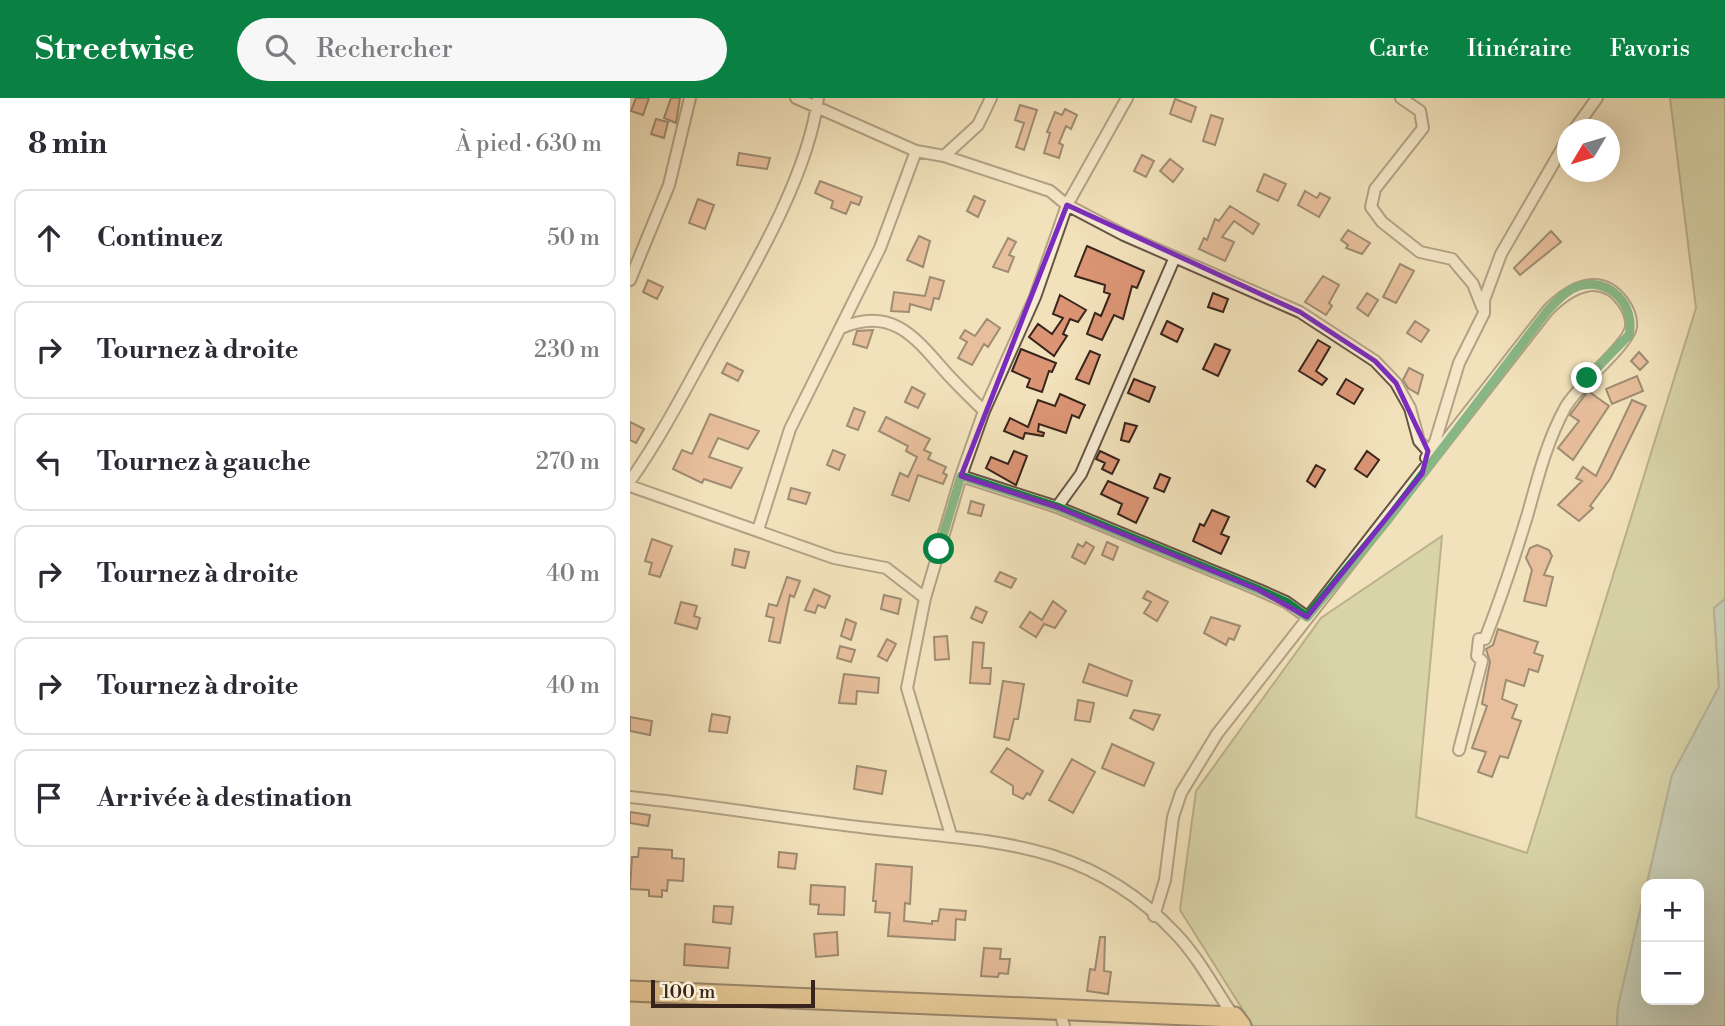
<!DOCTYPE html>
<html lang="fr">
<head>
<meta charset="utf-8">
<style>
	:root { --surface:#fff; --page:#f7f7f7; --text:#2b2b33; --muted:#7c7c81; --line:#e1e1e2; --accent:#0b8043 }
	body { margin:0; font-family:"Libre Bodoni",serif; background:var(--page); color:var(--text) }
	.controls { position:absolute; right:21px; bottom:21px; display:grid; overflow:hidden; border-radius:14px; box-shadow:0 7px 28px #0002 }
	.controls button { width:63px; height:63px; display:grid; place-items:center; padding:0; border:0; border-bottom:2px solid var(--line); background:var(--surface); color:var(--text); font:35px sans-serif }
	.compass { position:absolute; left:927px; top:21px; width:63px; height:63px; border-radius:50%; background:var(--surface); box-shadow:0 7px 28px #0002; rotate:232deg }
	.scale { position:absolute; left:21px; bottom:18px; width:164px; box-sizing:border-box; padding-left:7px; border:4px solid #38241c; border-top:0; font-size:19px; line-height:24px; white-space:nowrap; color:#38241c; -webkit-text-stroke:5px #f7ecd3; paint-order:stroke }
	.stop { position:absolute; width:21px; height:21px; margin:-16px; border:5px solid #0b8043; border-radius:50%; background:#fff }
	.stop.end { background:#0b8043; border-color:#fff; box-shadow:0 2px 7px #0008 }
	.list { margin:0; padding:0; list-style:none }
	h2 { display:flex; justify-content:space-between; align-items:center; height:91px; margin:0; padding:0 28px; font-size:30px }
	h2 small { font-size:23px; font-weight:400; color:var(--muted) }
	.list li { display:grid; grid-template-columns:46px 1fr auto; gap:21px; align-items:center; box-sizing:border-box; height:98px; margin:0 14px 14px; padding:0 14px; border:2px solid var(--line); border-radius:14px }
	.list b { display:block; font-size:26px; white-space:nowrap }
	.list em { font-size:23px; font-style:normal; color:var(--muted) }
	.icon { flex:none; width:38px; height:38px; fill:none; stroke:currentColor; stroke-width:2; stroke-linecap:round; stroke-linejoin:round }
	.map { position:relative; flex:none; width:1095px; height:928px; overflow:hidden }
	header { display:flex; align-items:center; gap:42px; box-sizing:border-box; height:98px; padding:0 35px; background:var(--accent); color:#fff }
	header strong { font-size:33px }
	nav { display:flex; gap:38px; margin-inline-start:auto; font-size:24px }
	.search { width:490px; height:63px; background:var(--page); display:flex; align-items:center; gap:18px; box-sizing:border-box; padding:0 24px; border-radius:38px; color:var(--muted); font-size:26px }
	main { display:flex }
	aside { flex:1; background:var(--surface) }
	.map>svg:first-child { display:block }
	.green { fill:#b9c391; stroke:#787456; stroke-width:2 }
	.water { fill:#9cbdb6; stroke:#748078; stroke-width:2 }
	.building { fill:#db9575; stroke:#38241c; stroke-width:2 }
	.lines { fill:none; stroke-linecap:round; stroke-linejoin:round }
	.street-casing { stroke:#665444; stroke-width:14 }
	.highway-casing { stroke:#38241c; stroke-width:23 }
	.street { stroke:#f7ecd3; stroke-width:10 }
	.highway { stroke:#e9c17e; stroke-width:19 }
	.route { stroke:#0b8043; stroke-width:9 }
	.marked { fill:none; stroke:#7b2cbf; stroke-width:5; stroke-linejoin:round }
</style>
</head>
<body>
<header>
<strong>Streetwise</strong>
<div class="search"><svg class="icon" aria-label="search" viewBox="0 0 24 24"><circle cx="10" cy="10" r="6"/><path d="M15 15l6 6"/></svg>Rechercher</div>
<nav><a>Carte</a><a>Itinéraire</a><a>Favoris</a></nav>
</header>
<main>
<aside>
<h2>8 min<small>À pied · 630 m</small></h2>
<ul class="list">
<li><svg class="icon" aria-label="ahead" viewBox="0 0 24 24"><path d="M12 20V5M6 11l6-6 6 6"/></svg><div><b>Continuez</b></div><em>50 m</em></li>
<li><svg class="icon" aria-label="right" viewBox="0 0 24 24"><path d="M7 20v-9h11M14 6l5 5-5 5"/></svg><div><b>Tournez à droite</b></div><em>230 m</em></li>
<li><svg class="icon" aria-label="left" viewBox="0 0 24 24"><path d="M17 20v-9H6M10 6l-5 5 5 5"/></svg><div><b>Tournez à gauche</b></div><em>270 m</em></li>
<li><svg class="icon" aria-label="right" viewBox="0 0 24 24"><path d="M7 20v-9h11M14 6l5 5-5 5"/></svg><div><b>Tournez à droite</b></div><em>40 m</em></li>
<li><svg class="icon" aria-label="right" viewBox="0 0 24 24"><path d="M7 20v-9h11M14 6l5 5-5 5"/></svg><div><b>Tournez à droite</b></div><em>40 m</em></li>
<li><svg class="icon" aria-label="arrive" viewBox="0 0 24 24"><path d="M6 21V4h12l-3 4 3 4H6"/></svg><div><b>Arrivée à destination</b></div></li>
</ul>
</aside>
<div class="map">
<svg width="1095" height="928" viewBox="0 0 1095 928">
	<rect width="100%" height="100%" fill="#f2e2bb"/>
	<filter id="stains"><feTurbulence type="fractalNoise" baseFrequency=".00286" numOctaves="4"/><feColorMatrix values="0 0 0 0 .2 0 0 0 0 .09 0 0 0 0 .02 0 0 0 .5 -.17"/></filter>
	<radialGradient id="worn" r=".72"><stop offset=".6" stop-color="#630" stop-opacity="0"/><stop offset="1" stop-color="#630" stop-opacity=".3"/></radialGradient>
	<path class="green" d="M1040,0H1095V501L1084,510L1089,589L1042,677L988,909L987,928H623L550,812L566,693L691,520L812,438L786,719L897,755L1066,210Z"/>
	<path class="water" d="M1095,501V928H987L988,909L1016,787V902H1069V786H1017L1042,677L1089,589L1084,510Z"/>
	<path class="building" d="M6,0H19L13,17L1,13Z
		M41,0H50L46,25L34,20Z
		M545,1L566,9L561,24L540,16Z
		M390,7L407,12L394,52L386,49L394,25L385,22Z
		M435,11L447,17L441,31L436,28L429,45L433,47L429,60L414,55L420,35L417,34L425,14L432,17Z
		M581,17L593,21L585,47L573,43Z
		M26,21L38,24L34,40L21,36Z
		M109,55L140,60L137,71L107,67Z
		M512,57L524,63L516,79L504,73Z
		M540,61L553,71L543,84L530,73Z
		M634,76L656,86L648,103L627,93Z
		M190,83L232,99L229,107L221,104L216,116L201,110L203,103L185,95Z
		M675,93L687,100L690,95L700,100L689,119L668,107Z
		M344,98L355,103L348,119L337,113Z
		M68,101L84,107L75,131L59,125Z
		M600,108L629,126L623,136L604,123L592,139L604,144L595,163L569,151L574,140L577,142L585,121L589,123Z
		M718,132L740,145L732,156L716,150L718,147L711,142Z
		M921,133L931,144L890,177L884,170Z
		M289,138L300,143L293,169L277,162Z
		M378,140L386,144L379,157L384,159L378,174L363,169Z
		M457,148L514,173L507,190L502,188L493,221L484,217L472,242L457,236L465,215L471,218L480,196L474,194L475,187L445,178Z
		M770,166L784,173L766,205L753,199Z
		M693,178L709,187L699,205L702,208L696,217L675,204Z
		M300,179L314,183L309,201L304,200L301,212L280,206L279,214L261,213L264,194L295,198Z
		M18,182L33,189L27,201L13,194Z
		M583,195L598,201L593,214L578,209Z
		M737,195L748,202L738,218L727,210Z
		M430,197L456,212L448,224L440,221L433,236L437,238L424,258L399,239L408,226L422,236L433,220L423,216Z
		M357,221L370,230L358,249L354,246L342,267L328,260L337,244L330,240L335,232L345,238Z
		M537,223L553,231L547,244L531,236Z
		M785,223L799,232L791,244L777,235Z
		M243,232L237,250L223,246L227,233Z
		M688,242L700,249L686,273L697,281L692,287L669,273Z
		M585,246L600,252L588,278L573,271Z
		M391,251L426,265L422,274L419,273L412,294L397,289L400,281L382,273Z
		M460,253L470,257L459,286L446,281Z
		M1009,254L1018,264L1010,272L1001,263Z
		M97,265L113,273L108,283L92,275Z
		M779,270L793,277L788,296L778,290L773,282Z
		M1007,278L1013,293L982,306L976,291Z
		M504,281L525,289L519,304L498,295Z
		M716,281L733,291L724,306L707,296Z
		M282,289L295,296L288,310L275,304Z
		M958,293L979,308L943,362L928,350L949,323L940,317Z
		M430,296L455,307L449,320L442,317L436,335L409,326L408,333L414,335L413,338L395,335L393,341L374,333L380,320L398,329L408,302L425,308Z
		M1002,302L1016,308L980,381L960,408L963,410L949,423L928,407L952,383L946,380L953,369L966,378Z
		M224,310L235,314L228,332L217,328Z
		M80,316L129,333L118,351L88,340L79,359L112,370L101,390L74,381L72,385L43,371L52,352L62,356Z
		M256,319L300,341L294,352L301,355L298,361L316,369L313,375L317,377L313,386L288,377L279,403L262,397L270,375L278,379L287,359L276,353L278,348L249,333Z
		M0,324L14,331L6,345L0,342Z
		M495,325L507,328L499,344L491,342Z
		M203,352L215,357L209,372L197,367Z
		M384,353L397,358L386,387L356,370L361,359L378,366Z
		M470,353L489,362L482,376L472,371L475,365L466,361Z
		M737,353L749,362L737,379L725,371Z
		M686,367L695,372L685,389L677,383Z
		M530,376L540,380L534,394L524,390Z
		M478,383L518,400L506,425L488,416L492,406L471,396Z
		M161,390L180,395L176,406L158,401Z
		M341,403L354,407L351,418L338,415Z
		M582,412L599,419L591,436L599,439L591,456L563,443L570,426L574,428Z
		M22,441L42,448L30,479L19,476L22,465L15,463Z
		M456,444L464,449L455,466L442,459L448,446L453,449Z
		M477,444L488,449L483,462L472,457Z
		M907,447L919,452L922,458L914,477L923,479L916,508L894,503L902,472L896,460L900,450Z
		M105,451L119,454L115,470L102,467Z
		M370,474L386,481L381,490L365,483Z
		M157,479L170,483L164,499L160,497L150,545L139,543L144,520L136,518L139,506L147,508Z
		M184,491L200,498L195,510L188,507L185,515L175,512Z
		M517,493L538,504L527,523L514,515L521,504L513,500Z
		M254,497L271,501L268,516L251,511Z
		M423,503L436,513L425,530L414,526L406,539L390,529L400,514L412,522Z
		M51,504L67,508L64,518L70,520L67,531L45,525Z
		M346,509L357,514L352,525L341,520Z
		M581,519L610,528L604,542L599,540L596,547L574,535Z
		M216,521L226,525L221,542L211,538Z
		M868,531L908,544L904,555L913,558L908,574L899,571L894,588L876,582L872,601L887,607L882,620L891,623L878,660L870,658L862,679L848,674L856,654L842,650L857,608L852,606L860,564L856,551L863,547Z
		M317,538L319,561L305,562L304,539Z
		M257,541L266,546L257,563L248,558Z
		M343,544L354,545L352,570H361L360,586L340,585Z
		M210,548L225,552L221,564L207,560Z
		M459,566L502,583L497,598L453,584Z
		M214,576L249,580L248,595L227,593L226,606L209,605Z
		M373,583L394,586L388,621H384L379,642L364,639Z
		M448,602L464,605L460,624L445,622Z
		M504,612L530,617L523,632L500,620Z
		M82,616L100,619L97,635L79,633Z
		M0,619L22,623L20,637L0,633Z
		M482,646L524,665L514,688L472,670Z
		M377,650L413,673L400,697L397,695L393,701L383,696V688L361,674Z
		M442,661L465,674L443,715L419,702Z
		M227,668L256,673L252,696L224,691Z
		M0,714L20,717L18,728L0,725Z
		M9,750L42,752V760L54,761L53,783L38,782L37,793L32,792V799L19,798V792L0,791L2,759H8Z
		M149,754L167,756L165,771L148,769Z
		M246,766L282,769L280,806L275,805L274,823L302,826V823H308L310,811L336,813L335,822L326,821L325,842L258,838L260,815L245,814L246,803H243Z
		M181,787L215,789L214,817L188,816L189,807L180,806Z
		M84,808L103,809L101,826L83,824Z
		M207,834L208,857L186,859L184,836Z
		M470,839H475L474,873L481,874L478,896L457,893L460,871L465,872Z
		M55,846L100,850L98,870L54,867Z
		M354,850L371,851L370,861H380L378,876L369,875L368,879L351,878Z"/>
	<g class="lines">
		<defs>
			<path id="street" d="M166,0L286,53L314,58L420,93L437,107L494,137L670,214L745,263L766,285L780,310L789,343L798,353
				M771,0L790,13L793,30L745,91L741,109L752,124L790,154L822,161L843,186L852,209
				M944,32L967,0
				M314,58L348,27L361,0
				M0,182L39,87L60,0
				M211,230C259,209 283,236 312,270C325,285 340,299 354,313
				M796,360L805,344L829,265L854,215V202L871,156L937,42
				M331,378L427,409L629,492L656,504L677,519
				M0,383C31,339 55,292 81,245C120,175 178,79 188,0
				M0,388L204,460L256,470L295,500L277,590L321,737
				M427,409L451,376L545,159
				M128,432L160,331L250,150L286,53
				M295,500L331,378L354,313L405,199L437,107L497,0
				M0,699C79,707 158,721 238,730C358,744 456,740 546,836C569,860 586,893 604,919
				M524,818L535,782L543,719L551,695L587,636L918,212C940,190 970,173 993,204C998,211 1002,220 1001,229C998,248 947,287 935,310C917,343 908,379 898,415C885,458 871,500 855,541H849L847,558L852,563L829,652
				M430,914L434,928"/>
			<path id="highway" d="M0,893L604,919L611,928"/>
		</defs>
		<use href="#street" class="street-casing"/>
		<use href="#highway" class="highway-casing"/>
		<use href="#street" class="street"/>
		<use href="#highway" class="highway"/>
	</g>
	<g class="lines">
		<path class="route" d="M309,451L331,378L427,409L629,492L656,504L677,519L757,423L918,212C927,203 936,192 949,188C979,179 1006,207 999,237L957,280"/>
	</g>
	<path d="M0 0H1095V928H0ZM437,107L670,214L745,263L766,285L798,353L792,376L677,519L629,492L427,409L331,378Z" fill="#f2e2bb" fill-opacity=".55" fill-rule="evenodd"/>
	<path class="marked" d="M437,107L670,214L745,263L766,285L798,353L792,376L677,519L629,492L427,409L331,378Z"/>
	<rect width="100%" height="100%" filter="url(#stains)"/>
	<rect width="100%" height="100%" fill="url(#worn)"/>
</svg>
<div class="controls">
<button>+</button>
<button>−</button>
</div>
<svg class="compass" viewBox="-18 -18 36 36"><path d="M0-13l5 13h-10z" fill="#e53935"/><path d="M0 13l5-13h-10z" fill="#7c7c81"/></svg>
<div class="scale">100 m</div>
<div class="stop" style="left:309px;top:451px"></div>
<div class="stop end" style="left:957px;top:280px"></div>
</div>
</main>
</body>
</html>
